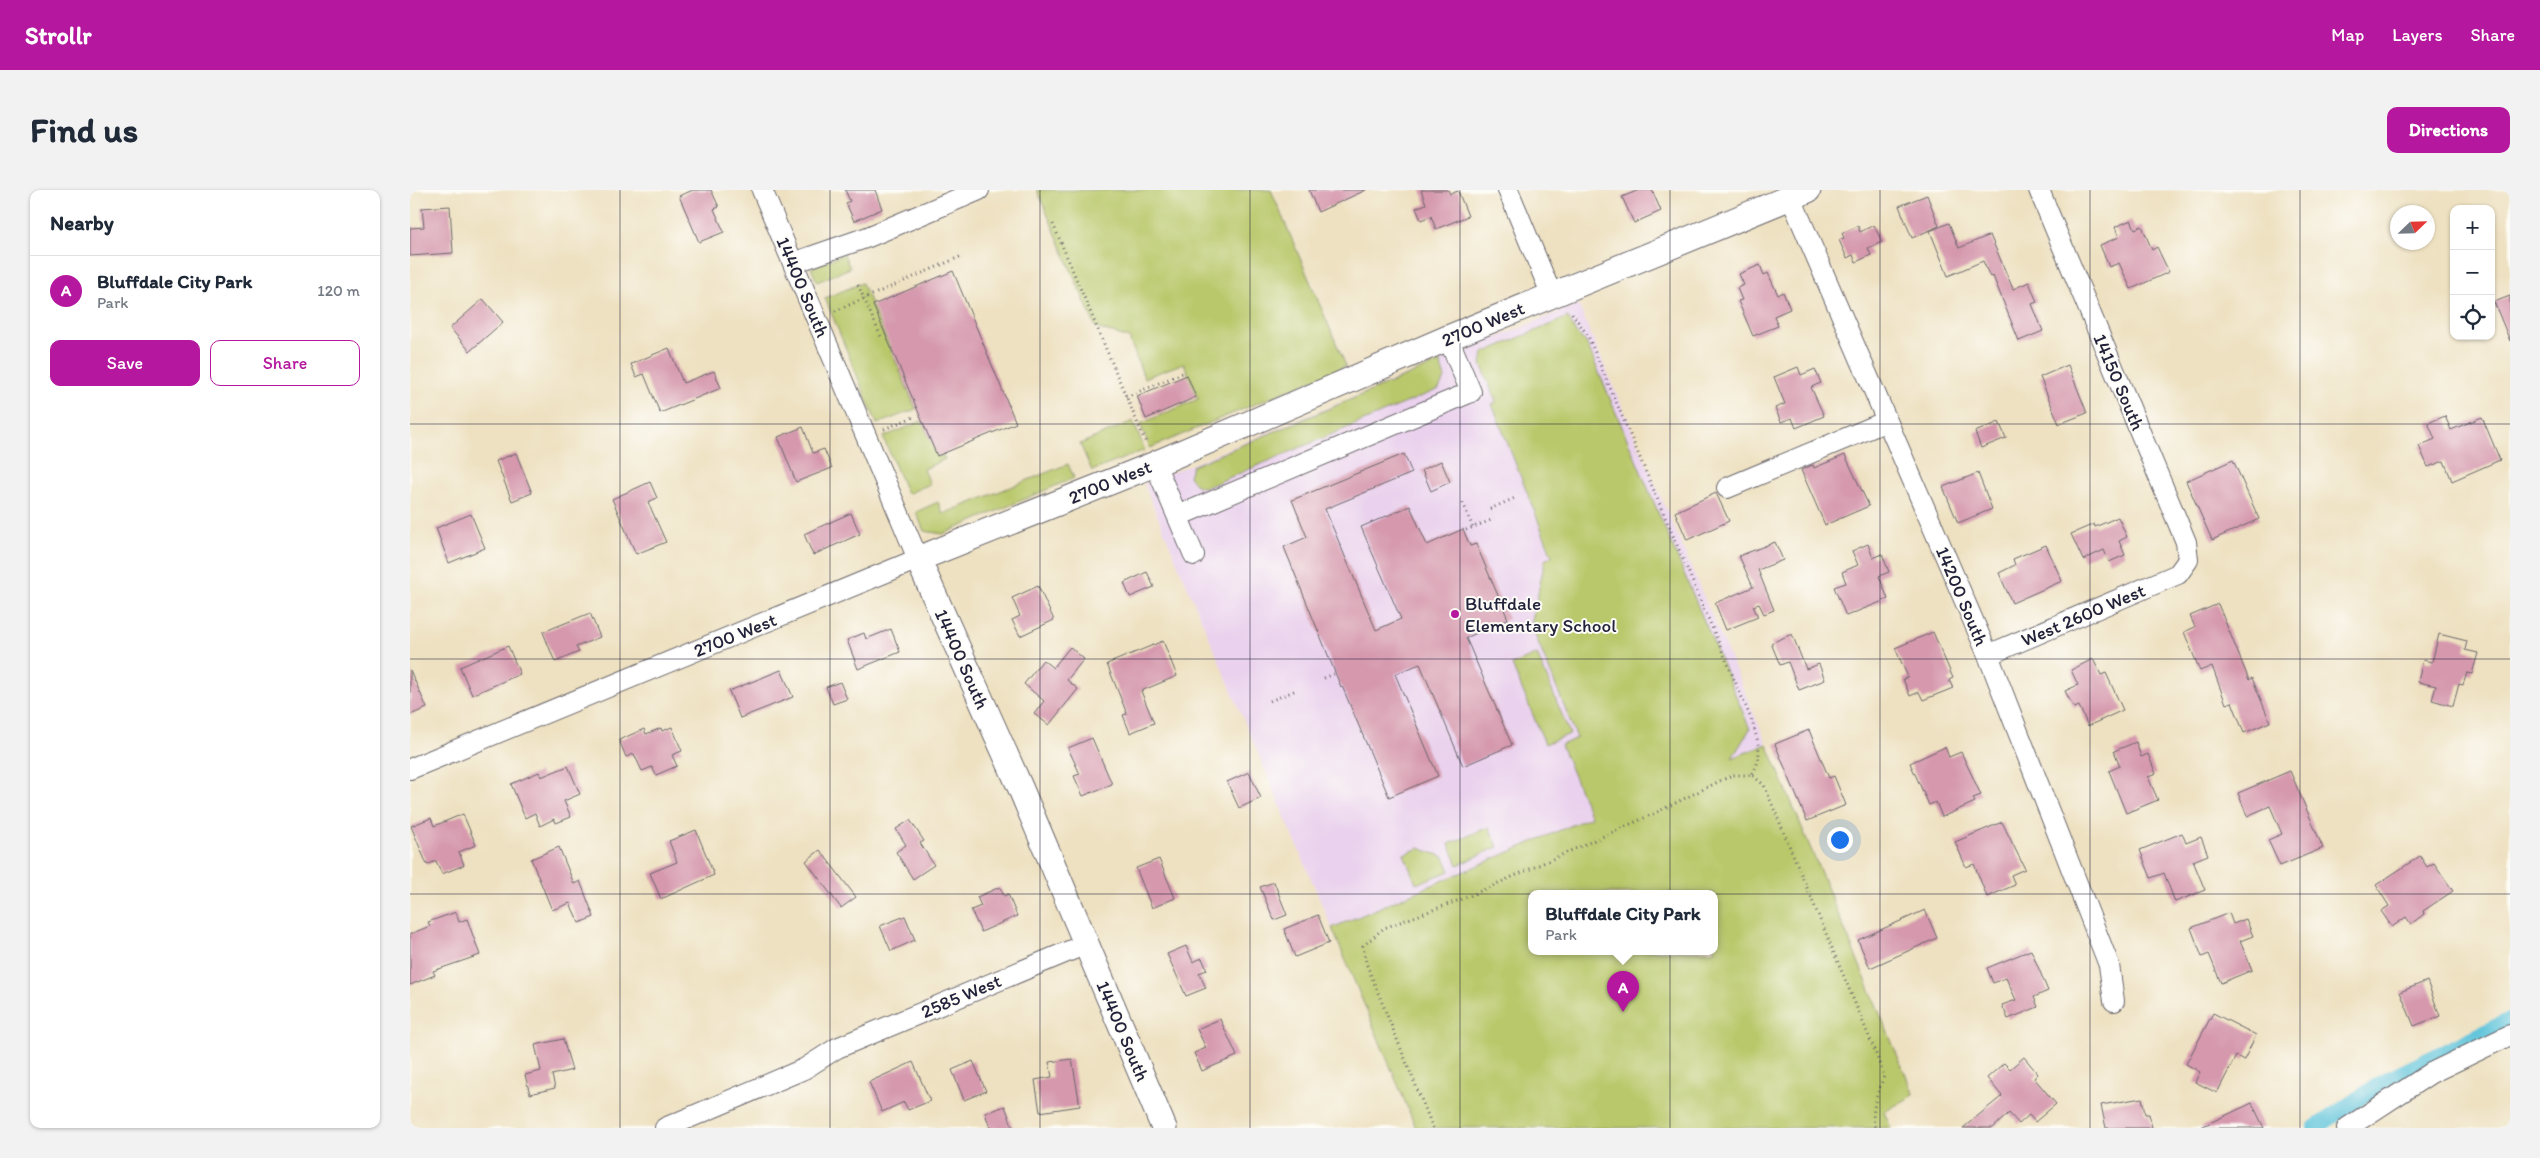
<!DOCTYPE html>
<html lang="en">
<head>
<meta charset="utf-8">
<style>
	:root { --surface:#fff; --page:#f2f2f3; --text:#1f2937; --muted:#747a83; --line:#e0e1e3; --accent:#b5179e }
	body { margin:0; font-family:Itim,sans-serif; background:var(--page); color:var(--text) }
	.controls { position:absolute; right:15px; top:15px; display:grid; overflow:hidden; border-radius:10px; box-shadow:0 1px 4px #0004 }
	.controls button { width:45px; height:45px; display:grid; place-items:center; padding:0; border:0; border-bottom:1px solid var(--line); background:var(--surface); color:var(--text); font:25px sans-serif }
	.compass { position:absolute; left:1980px; top:15px; width:45px; height:45px; border-radius:50%; background:var(--surface); box-shadow:0 1px 4px #0004; rotate:67deg }
	.you { position:absolute; left:1429px; top:649px; width:18px; height:18px; margin:-12px; border:4px solid #fff; border-radius:50%; background:#1a73e8; box-shadow:0 0 0 8px #1a73e833 }
	.badge { display:grid; place-items:center; width:32px; height:32px; border-radius:50%; background:var(--accent); color:#fff; font-size:16px; font-weight:700 }
	.pin { position:absolute; translate:-50% -41px; filter:drop-shadow(0 1px 2px #0008) }
	.pin::after { content:''; position:absolute; top:26px; width:18px; height:15px; background:inherit; clip-path:polygon(0 0,100% 0,50% 100%) }
	.popup { position:absolute; left:1118px; top:700px; width:190px; height:65px; box-sizing:border-box; display:grid; place-content:center; border-radius:10px; background:var(--surface); filter:drop-shadow(0 1px 4px #0005); font-size:16px; white-space:nowrap; color:var(--muted) }
	.popup b { font-size:19px; color:var(--text) }
	.popup::after { content:''; position:absolute; left:50%; top:100%; margin-left:-10px; border:10px solid transparent; border-top-color:var(--surface) }
	.list { margin:0; padding:0; list-style:none }
	h2 { display:flex; justify-content:space-between; align-items:center; height:65px; margin:0; padding:0 20px; font-size:21px }
	h2 small { font-size:16px; font-weight:400; color:var(--muted) }
	.list li { display:grid; grid-template-columns:32px 1fr auto; gap:15px; align-items:center; box-sizing:border-box; height:70px; padding:0 20px; border-top:1px solid var(--line) }
	.list b { display:block; font-size:19px; white-space:nowrap }
	.list p { margin:0; font-size:16px; white-space:nowrap; color:var(--muted) }
	.list em { font-size:16px; font-style:normal; color:var(--muted) }
	.actions { display:flex; gap:10px; padding:15px 20px }
	.actions a { flex:1; padding:11px 0; border:1px solid var(--accent); border-radius:10px; text-align:center; font-size:18px; color:var(--accent) }
	.actions .main { background:var(--accent); color:#fff }
	.icon { flex:none; width:28px; height:28px; fill:none; stroke:currentColor; stroke-width:2; stroke-linecap:round; stroke-linejoin:round }
	.map { position:relative; flex:none; width:2100px; height:938px; overflow:hidden; border-radius:10px }
	header { display:flex; align-items:center; gap:30px; box-sizing:border-box; height:70px; padding:0 25px; background:var(--accent); color:#fff }
	header strong { font-size:24px }
	nav { display:flex; gap:28px; margin-inline-start:auto; font-size:18px }
	.intro { display:flex; align-items:center; justify-content:space-between; box-sizing:border-box; height:120px; padding:0 30px }
	h1 { margin:0; font-size:35px }
	.button { padding:12px 22px; border-radius:10px; background:var(--accent); color:#fff; font-size:18px; font-weight:700 }
	main { display:flex; gap:30px; padding:0 30px }
	aside { flex:1; background:var(--surface); border-radius:10px; box-shadow:0 1px 4px #0004 }
	.map>svg:first-child { display:block }
	.built { fill:#ead1ed }
	.green { fill:#b9c86b; stroke:#6e7553; fill-rule:evenodd }
	.lines { fill:none; stroke-linecap:round; stroke-linejoin:round }
	.canal { stroke:#5dc3da; stroke-width:16 }
	.building { fill:#d598ad }
	.minor-casing { stroke:#69656a; stroke-width:22 }
	.major-casing { stroke:#69656a; stroke-width:27 }
	.path { stroke:#69656a; stroke-width:3; stroke-dasharray:1 4; stroke-linecap:butt }
	.minor { stroke:#fff; stroke-width:20 }
	.major { stroke:#fff; stroke-width:25 }
	.grid { fill:none; stroke:#22223b; stroke-width:1; stroke-opacity:0.55 }
	.poi-dot { fill:#b5179e; stroke:#fdfcf7; stroke-width:2 }
	.labels { text-anchor:middle; dominant-baseline:central; stroke-width:4; stroke-linejoin:round; paint-order:stroke }
	.street-label { font-size:19px; fill:#22223b; stroke:#fdfcf7 }
	.poi-label { font-size:19px; fill:#22223b; stroke:#fdfcf7; text-anchor:start }
</style>
</head>
<body>
<header>
<strong>Strollr</strong>
<nav><a>Map</a><a>Layers</a><a>Share</a></nav>
</header>
<div class="intro"><h1>Find us</h1><a class="button">Directions</a></div>
<main>
<aside>
<h2>Nearby<small></small></h2>
<ul class="list">
<li><span class="badge">A</span><div><b>Bluffdale City Park</b><p>Park</p></div><em>120 m</em></li>
</ul>
<div class="actions"><a class="main">Save</a><a>Share</a></div>
</aside>
<div class="map">
<svg width="2100" height="938" viewBox="0 0 2100 938">
	<rect width="100%" height="100%" fill="#fdfcf7"/>
	<filter id="ink" filterUnits="userSpaceOnUse"><feTurbulence type="fractalNoise" baseFrequency=".02" numOctaves="2"/><feDisplacementMap in="SourceGraphic" scale="10" xChannelSelector="R" yChannelSelector="G"/><feConvolveMatrix kernelMatrix="1 2 1 2 8 2 1 2 1" color-interpolation-filters="sRGB"/></filter>
	<filter id="wash" filterUnits="userSpaceOnUse"><feTurbulence type="fractalNoise" baseFrequency=".0096" numOctaves="4" result="noise"/><feDisplacementMap in="SourceGraphic" scale="20" xChannelSelector="R" yChannelSelector="G"/><feGaussianBlur stdDeviation="1.12" result="paint"/><feColorMatrix in="noise" values="0 0 0 0 0 0 0 0 0 0 0 0 0 0 0 0 0 1.4 0 .05"/><feComposite in="paint" operator="in"/></filter>
	<g filter="url(#wash)">
		<rect width="100%" height="100%" fill="#eee1c1"/>
		<path class="built" d="M1168,114L1357,554L922,738L734,294Z"/>
		<path class="green" d="M627,0H861L936,176L740,258L730,234L788,209L774,173L734,188L719,148L686,138Z
			M434,64L440,78L407,92L401,78Z
			M452,93L506,219L467,234L415,108Z
			M1158,127L1166,143L1176,152L1340,539L1322,568L1357,554L1504,905L1474,922L1481,938H1006L922,738L1181,627L1151,555L1167,548L1121,435L1135,370L1142,366L1082,214L1086,212L1071,174L1073,163ZM1122,703H1304V761H1122Z
			M1030,172L1035,188L1029,199L797,297C787,298 784,294 779,286L782,276Z
			M512,231L528,267L533,265L535,269L514,279L520,294L497,304L473,247Z
			M723,231L735,260L682,281L670,254Z
			M658,274L664,288L533,344L514,341L506,322L528,312L533,324Z
			M1127,464L1160,544L1135,554L1102,475Z
			M1079,637L1088,657L1048,675L1039,654Z
			M1009,658L1034,667L1040,681L1006,694L994,664Z"/>
		<g class="lines">
			<path class="canal" d="M1905,938L1973,892L2100,830"/>
		</g>
		<g id="blocks">
			<path class="building" d="M283,0H301L309,17L304,19L314,42L289,52L269,6Z
				M435,0H465L472,19L444,31L436,13L440,11Z
				M899,0H956L908,22Z
				M1011,0H1038L1040,4L1048,1L1058,26L1026,39L1021,26L1011,30L1006,18L1016,14Z
				M1229,0H1242L1251,21L1224,33L1212,7Z
				M1517,5L1529,36L1502,48L1489,16Z
				M40,16L43,63L0,66V38L14,37L12,18Z
				M1721,30L1725,39L1732,36L1742,60L1747,57L1759,82L1721,99L1709,73L1699,77L1690,55L1709,47L1705,37Z
				M1539,33L1549,58L1580,45L1603,99L1619,92L1627,112L1622,114L1633,141L1609,151L1583,86L1580,87L1573,71L1538,86L1520,41Z
				M1464,35L1472,52L1458,58L1461,65L1446,72L1443,65L1437,68L1429,50L1434,48L1432,43L1448,36L1450,42Z
				M1350,75L1354,85L1358,83L1368,105L1373,102L1380,119L1364,126L1368,136L1343,146L1328,111L1332,110L1327,98L1334,95L1329,84Z
				M543,81L606,233L527,266L463,115Z
				M2100,106V151L2084,112Z
				M73,109L93,132L60,161L40,138Z
				M259,158L273,193L304,181L311,198L250,223L234,184L226,187L221,174Z
				M1658,175L1677,223L1649,234L1630,187Z
				M1388,177L1391,185L1405,179L1411,193L1401,197L1414,226L1386,238L1382,228L1371,232L1365,218L1375,214L1364,187Z
				M777,185L786,207L736,229L727,206Z
				M2035,226L2041,240L2072,227L2090,270L2042,291L2034,271L2018,277L2009,256L2025,249L2018,233Z
				M1589,232L1596,248L1571,258L1565,242Z
				M393,237L403,263L414,259L422,278L386,292L368,247Z
				M106,263L122,303L102,311L86,271Z
				M994,264L1002,283L915,319L966,440L991,429L951,337L1000,316L1017,355L1053,339L1060,356L1066,354L1098,429L1056,448L1102,555L1053,576L1010,474L985,484L1028,586L979,607L932,496L931,497L874,357L897,347L882,310Z
				M1435,265L1459,316L1415,335L1391,280L1403,275L1404,278Z
				M1823,270L1849,329L1802,350L1776,291Z
				M1031,271L1040,292L1021,301L1012,280Z
				M1568,283L1582,319L1548,333L1533,297Z
				M240,292L247,308L238,312L256,352L226,364L202,309Z
				M1306,303L1319,331L1277,350L1265,322Z
				M441,323L450,344L403,365L394,344Z
				M61,324L75,358L39,373L26,338Z
				M1708,327L1717,347L1709,351L1715,365L1699,372L1694,360L1673,370L1661,344L1684,334L1685,337Z
				M1365,352L1373,370L1348,380L1364,420L1354,424L1349,414L1343,416L1348,427L1316,440L1305,413L1343,397L1329,366Z
				M1458,354L1463,368L1472,364L1479,382L1469,386L1478,409L1436,426L1424,397L1436,393L1432,382L1448,375L1442,361Z
				M1636,355L1652,391L1602,413L1589,383L1605,375L1603,369Z
				M737,382L744,397L720,407L714,393Z
				M628,396L644,430L610,446L602,430L610,426L602,408Z
				M1808,414L1839,490L1842,488L1860,532L1834,543L1822,512L1816,514L1802,476L1790,481L1774,442L1785,437L1780,426Z
				M180,423L190,447L166,457L169,462L145,472L133,442Z
				M481,439L490,462L448,479L437,450L454,443L456,449Z
				M1523,442L1543,488L1539,490L1543,498L1513,510L1509,502L1500,506L1493,489L1498,487L1485,458Z
				M1382,444L1396,479L1409,474L1415,490L1389,500L1378,472L1370,475L1361,453Z
				M2029,444L2057,451L2055,460L2068,463L2062,484L2057,483L2053,495L2049,494L2043,516L2022,510L2026,496L2008,492L2013,470L2022,472Z
				M753,451L767,486L731,501L744,533L720,543L713,525L717,524L697,474Z
				M98,456L110,484L62,505L50,477Z
				M660,457L674,469L657,490L668,499L639,535L624,524L634,511L614,494L633,470L643,478Z
				M1683,469L1691,485L1696,483L1713,520L1678,536L1669,516L1664,518L1655,501L1668,495L1661,480Z
				M0,480L17,518L0,525Z
				M371,480L383,507L330,528L319,501Z
				M430,492L437,509L423,514L416,497Z
				M262,537L272,561L262,565L267,576L246,585L242,577L232,581L224,564L216,567L209,550L234,539L236,544L251,538L252,541Z
				M1399,540L1419,588L1424,586L1436,615L1397,631L1365,554Z
				M682,548L702,594L673,606L664,586L670,584L658,558Z
				M1726,552L1731,567L1738,564L1746,584L1738,587L1748,610L1716,623L1699,581L1710,576L1704,561Z
				M1535,557L1539,567L1551,562L1571,605L1563,608L1565,612L1532,627L1526,612L1519,615L1500,573Z
				M158,576L170,604L154,611L161,627L146,633L144,629L130,636L125,623L115,628L101,594L129,582L131,587Z
				M1880,581L1913,658L1870,676L1858,650L1872,644L1860,616L1837,626L1828,603Z
				M839,582L851,608L829,618L817,592Z
				M53,624L66,655L49,662L54,675L32,684L26,671L17,675L1,636L21,628L24,636Z
				M500,630L514,651L510,653L524,675L503,689L486,662L496,655L486,639Z
				M1592,632L1615,679L1601,685L1605,695L1577,707L1564,674L1556,677L1545,652Z
				M286,640L304,685L251,709L240,683L267,672L259,651Z
				M1772,643L1776,653L1791,647L1798,665L1783,671L1795,700L1765,712L1754,683L1741,688L1730,660Z
				M149,657L164,694L170,691L184,727L169,733L160,713L142,720L121,669Z
				M410,660L446,707L431,718L396,671Z
				M2010,666L2017,677L2024,673L2043,701L2013,721L2014,724L2001,734L1996,727L1982,737L1971,721L1979,716L1966,695Z
				M749,669L765,708L742,718L726,678Z
				M864,692L877,725L864,730L850,697Z
				M590,697L594,706L598,704L607,726L571,742L561,720L571,716L567,707Z
				M1515,720L1527,748L1460,778L1448,750Z
				M46,722L49,732L57,729L70,765L23,781L25,785L0,795V744L20,736L18,732Z
				M1819,723L1823,734L1836,729L1843,746L1830,751L1842,780L1811,793L1799,764L1792,767L1781,738Z
				M908,725L919,753L885,767L874,739Z
				M495,726L505,750L481,761L470,736Z
				M776,756L783,772L792,768L797,780L789,783L796,798L776,806L757,764Z
				M1621,760L1638,801L1624,807L1628,817L1598,829L1592,815L1606,810L1596,788L1583,793L1577,778Z
				M2017,791L2030,826L2004,836L1990,802Z
				M1803,823L1846,845L1834,870L1826,866L1807,903L1785,892L1790,882L1776,874Z
				M810,829L827,866L792,881L784,863L796,858L787,839Z
				M153,849L162,880L142,885L145,898L120,904L115,885L131,881L125,855Z
				M1614,867L1628,884L1624,888L1646,914L1625,932L1619,925L1609,934L1599,923L1583,938H1553L1592,906L1577,888L1594,873L1600,879Z
				M662,869L670,916L630,922L625,890L642,887L639,872Z
				M563,871L576,901L554,910L542,880Z
				M503,872L520,911L498,920L494,912L472,922L459,892Z
				M1732,908L1735,924H1739L1742,938H1696L1691,915Z
				M1842,913L1854,938H1789Z
				M595,916L603,938H580L575,923Z"/>
		</g>
	</g>
	<g filter="url(#ink)">
		<use href="#blocks" fill-opacity="0" stroke="#69656a" stroke-width="1"/>
		<g class="lines">
			<defs>
				<path id="minor" d="M1098,0L1142,106
					M1381,8L1578,465L1699,775L1704,811
					M383,73L458,47L569,0
					M745,274L784,365
					M1317,298L1477,231
					M768,326L1061,202L1038,148
					M1578,465L1768,384L1778,370L1776,352L1629,0
					M0,579L508,369L352,0
					M255,938L394,879L427,858L676,754
					M1937,938L2021,883L2100,845"/>
				<path id="major" d="M754,938L610,597L508,369L745,274L1038,148L1398,0"/>
			</defs>
			<use href="#minor" class="minor-casing"/>
			<use href="#major" class="major-casing"/>
			<path class="path" d="M643,34L736,253
				M448,95L471,147L474,146
				M425,121L552,66
				M1162,123L1178,146L1342,531C1348,553 1354,563 1342,585
				M716,207L775,182
				M474,239L506,226
				M1053,313L1063,338
				M1080,319L1105,308
				M1056,340L1084,329
				M914,488L924,484
				M860,511L884,501
				M1023,938L956,773L953,756L974,738L1055,708L1243,624L1322,585H1342L1354,595L1465,861L1474,886C1468,902 1460,921 1465,938"/>
			<use href="#minor" class="minor"/>
			<use href="#major" class="major"/>
		</g>
	</g>
	<path class="grid" d="M210,0V938M420,0V938M630,0V938M840,0V938M1050,0V938M1260,0V938M1470,0V938M1680,0V938M1890,0V938M0,234H2100M0,469H2100M0,704H2100"/>
	<circle class="poi-dot" cx="1045" cy="424" r="5"/>
	<g class="labels">
		<g class="street-label">
			<text transform="translate(393 97) rotate(67)">14400 South</text>
			<text transform="translate(1073 134) rotate(-23)">2700 West</text>
			<text transform="translate(1709 192) rotate(67)">14150 South</text>
			<text transform="translate(700 292) rotate(-22)">2700 West</text>
			<text transform="translate(1552 406) rotate(67)">14200 South</text>
			<text transform="translate(1673 425) rotate(-23)">West 2600 West</text>
			<text transform="translate(325 445) rotate(-22)">2700 West</text>
			<text transform="translate(552 469) rotate(66)">14400 South</text>
			<text transform="translate(551 806) rotate(-23)">2585 West</text>
			<text transform="translate(713 841) rotate(67)">14400 South</text>
		</g>
		<g class="poi-label">
			<text x="1055" y="413">Bluffdale<tspan x="1055" dy="22">Elementary School</tspan></text>
		</g>
	</g>
</svg>
<div class="controls">
<button>+</button>
<button>−</button>
<button><svg class="icon" aria-label="locate" viewBox="0 0 24 24"><circle cx="12" cy="12" r="6"/><path d="M12 2v4M12 18v4M2 12h4M18 12h4"/></svg></button>
</div>
<svg class="compass" viewBox="-18 -18 36 36"><path d="M0-13l5 13h-10z" fill="#e53935"/><path d="M0 13l5-13h-10z" fill="#747a83"/></svg>
<div class="you"></div>
<div class="pin badge" style="left:1213px;top:822px">A</div>
<div class="popup"><b>Bluffdale City Park</b>Park</div>
</div>
</main>
</body>
</html>
